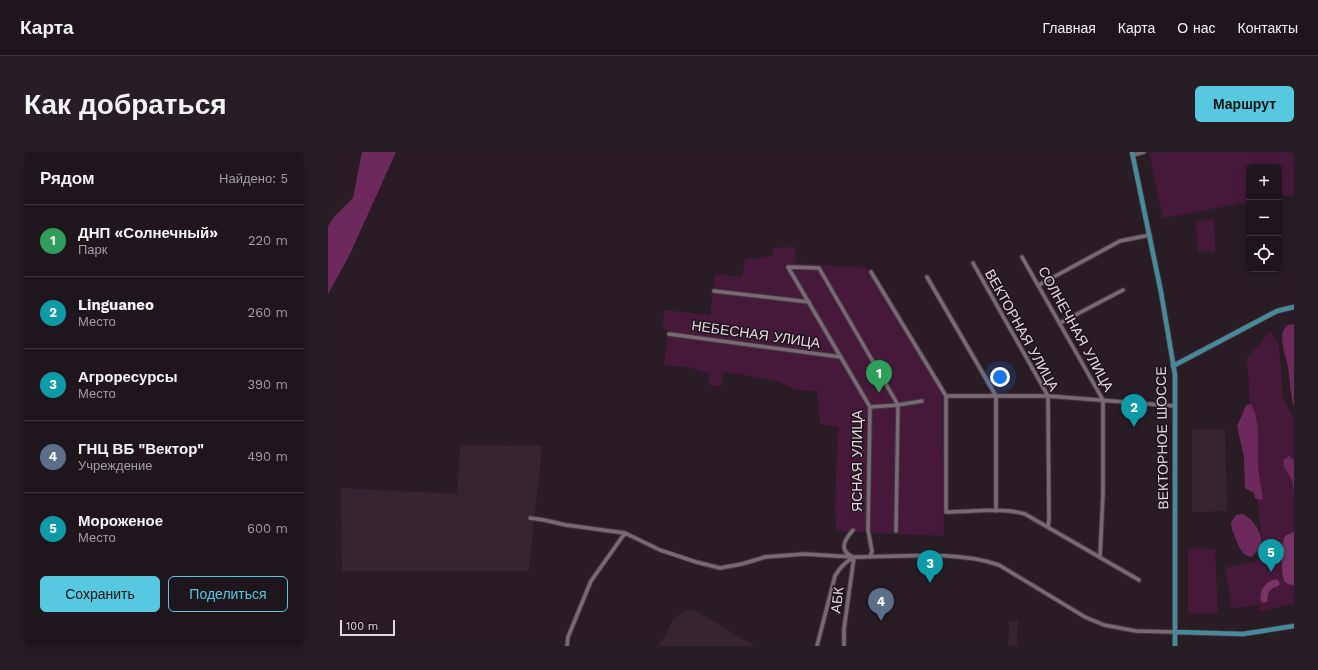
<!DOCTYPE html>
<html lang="ru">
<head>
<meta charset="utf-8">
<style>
	:root { --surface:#1f151c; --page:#271e25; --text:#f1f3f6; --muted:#a19fa3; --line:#3c343b; --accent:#56c9e1 }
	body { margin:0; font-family:"Work Sans",sans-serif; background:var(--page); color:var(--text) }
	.controls { position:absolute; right:12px; top:12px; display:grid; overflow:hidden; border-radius:6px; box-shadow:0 2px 10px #0003 }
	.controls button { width:36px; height:36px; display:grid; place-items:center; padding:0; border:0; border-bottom:1px solid var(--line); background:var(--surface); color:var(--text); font:20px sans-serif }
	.scale { position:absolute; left:12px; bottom:10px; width:55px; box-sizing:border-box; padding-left:4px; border:2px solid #e4dbe1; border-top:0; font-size:11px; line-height:14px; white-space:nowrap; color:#e4dbe1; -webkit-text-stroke:3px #1f131b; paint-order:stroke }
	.you { position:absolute; left:672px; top:225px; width:14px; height:14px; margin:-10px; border:3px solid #fff; border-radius:50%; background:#1a73e8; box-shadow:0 0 0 6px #1a73e833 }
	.badge { display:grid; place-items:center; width:26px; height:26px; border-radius:50%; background:var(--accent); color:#fff; font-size:13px; font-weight:700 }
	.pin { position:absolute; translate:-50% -33px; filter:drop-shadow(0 1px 2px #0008) }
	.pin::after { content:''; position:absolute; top:21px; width:14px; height:12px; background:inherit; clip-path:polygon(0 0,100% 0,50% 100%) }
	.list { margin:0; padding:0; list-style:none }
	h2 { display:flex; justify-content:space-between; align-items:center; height:52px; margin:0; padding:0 16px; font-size:17px }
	h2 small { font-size:13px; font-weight:400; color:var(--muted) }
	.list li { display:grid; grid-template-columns:26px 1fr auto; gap:12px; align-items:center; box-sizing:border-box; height:72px; padding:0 16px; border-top:1px solid var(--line) }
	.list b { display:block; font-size:15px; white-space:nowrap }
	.list p { margin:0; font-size:13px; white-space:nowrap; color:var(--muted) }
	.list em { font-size:13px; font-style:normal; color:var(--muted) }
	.actions { display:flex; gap:8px; padding:12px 16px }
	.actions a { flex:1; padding:9px 0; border:1px solid var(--accent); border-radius:6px; text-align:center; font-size:14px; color:var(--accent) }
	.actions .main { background:var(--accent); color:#111 }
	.icon { flex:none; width:22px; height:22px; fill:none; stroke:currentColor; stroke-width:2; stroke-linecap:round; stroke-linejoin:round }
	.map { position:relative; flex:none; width:966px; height:494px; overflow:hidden; border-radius:6px }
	header { display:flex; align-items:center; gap:24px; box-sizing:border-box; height:56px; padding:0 20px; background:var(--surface); border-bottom:1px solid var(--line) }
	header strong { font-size:19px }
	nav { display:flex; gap:22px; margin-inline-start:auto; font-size:14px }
	.intro { display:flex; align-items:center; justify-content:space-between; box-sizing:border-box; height:96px; padding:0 24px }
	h1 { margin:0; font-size:28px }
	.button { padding:10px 18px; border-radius:6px; background:var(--accent); color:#111; font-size:14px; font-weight:700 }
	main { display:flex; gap:24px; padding:0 24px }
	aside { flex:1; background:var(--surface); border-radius:6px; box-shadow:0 2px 10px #0003 }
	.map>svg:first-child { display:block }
	.built { fill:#372431 }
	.green { fill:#46193a }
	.forest { fill:#6e295c }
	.water { fill:#793366 }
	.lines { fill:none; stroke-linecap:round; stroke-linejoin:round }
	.river { stroke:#793366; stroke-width:7 }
	.minor-casing { stroke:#443941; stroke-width:5.5 }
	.major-casing { stroke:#443941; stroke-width:6 }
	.minor { stroke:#796973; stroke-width:3.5 }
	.major { stroke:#478a9b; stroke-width:4.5 }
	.labels { text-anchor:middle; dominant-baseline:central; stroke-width:3; stroke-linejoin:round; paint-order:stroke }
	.street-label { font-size:14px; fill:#e4dbe1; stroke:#1f131b }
</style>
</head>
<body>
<header>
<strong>Карта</strong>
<nav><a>Главная</a><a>Карта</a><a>О нас</a><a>Контакты</a></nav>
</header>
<div class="intro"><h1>Как добраться</h1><a class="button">Маршрут</a></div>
<main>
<aside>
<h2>Рядом<small>Найдено: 5</small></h2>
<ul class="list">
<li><span class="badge" style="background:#2e9e5b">1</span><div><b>ДНП «Солнечный»</b><p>Парк</p></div><em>220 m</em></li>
<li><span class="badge" style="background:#0f9aa8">2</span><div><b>Linguaneo</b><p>Место</p></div><em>260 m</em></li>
<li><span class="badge" style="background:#0f9aa8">3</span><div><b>Агроресурсы</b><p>Место</p></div><em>390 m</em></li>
<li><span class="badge" style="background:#5c6f8a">4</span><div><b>ГНЦ ВБ &quot;Вектор&quot;</b><p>Учреждение</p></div><em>490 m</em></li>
<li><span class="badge" style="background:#0f9aa8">5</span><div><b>Мороженое</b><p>Место</p></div><em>600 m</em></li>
</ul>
<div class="actions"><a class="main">Сохранить</a><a>Поделиться</a></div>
</aside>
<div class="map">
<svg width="966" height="494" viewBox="0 0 966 494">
	<rect width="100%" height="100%" fill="#291c25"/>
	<path class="built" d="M897,277L899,359L864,360V278Z
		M132,293L214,294L201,419H14L13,336L129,342Z
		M363,456L368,459L427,494H331L346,466Z
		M681,469H690L689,494H680Z"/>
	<path class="green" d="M821,0H966V43L951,44V15H921V50L835,66Z
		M886,67L887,100L870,99L868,70Z
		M467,95L468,111L538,116L614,243L616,384L508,379C506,344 509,309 510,275L492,272L489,239L468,238L452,230L412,222L396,220L393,234L381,233V221L360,215L336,214L340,178L335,177L336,158L382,163L387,122L414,125L417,107L444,104L445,96Z
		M942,179L951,194L955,246L966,266V362L964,366L966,363V452L930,459L932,453L904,456L897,416L936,407L928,336L919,207Z
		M860,396L887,397L890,461L860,462Z"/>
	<path class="forest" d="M34,0H68L21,104L0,142V74L6,65L25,46Z
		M966,172V256C962,242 962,228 960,215C958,203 948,181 960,173Z
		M923,252C933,270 929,293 930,313C931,324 933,336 935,347L932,348L927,346L926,341L917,336L916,305L909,274L915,261L918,253Z
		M961,304L966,308V341L964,328L956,315L955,308Z
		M915,362C931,372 942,392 923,405L917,403L912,397L904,378L903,371L908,363Z"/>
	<path class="water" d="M966,380V433C962,433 959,432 956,429C953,420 953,394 957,384Z"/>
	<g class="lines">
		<path class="river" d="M936,447C936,438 940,433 948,431"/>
		<defs>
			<path id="minor" d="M805,3L816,0
				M694,105L775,248V341L772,405
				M645,111L720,244L721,368L720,375
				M460,115L491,116L570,253L568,379
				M460,115L542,255L540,378L544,399L542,405
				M543,120L618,244V360C642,360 674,355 697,362L811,428
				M599,125L668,244V359
				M711,133L792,89L822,83
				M386,139L481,150
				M732,171L795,138
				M341,182L513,205
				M618,244H720L847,254
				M542,255L570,253L594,249
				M202,366L216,368L238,373L297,381L332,398L368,410L392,416L414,412L437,405L476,402L525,405
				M523,404C510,397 518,386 525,378
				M239,494L240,485L263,429L297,381
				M489,494L507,424C512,415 517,410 526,405C574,405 626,398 671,413L757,465L776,473L808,479L847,480
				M516,494V477L526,405"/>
			<path id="major" d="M804,0L833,140L847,223V494
				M845,214L949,159L966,155
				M847,480L915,482L966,474"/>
		</defs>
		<use href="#minor" class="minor-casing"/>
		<use href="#major" class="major-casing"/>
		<use href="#minor" class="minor"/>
		<use href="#major" class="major"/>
	</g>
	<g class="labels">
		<g class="street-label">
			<text transform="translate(748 177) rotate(61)">СОЛНЕЧНАЯ УЛИЦА</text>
			<text transform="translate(694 178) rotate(61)">ВЕКТОРНАЯ УЛИЦА</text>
			<text transform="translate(428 182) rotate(8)">НЕБЕСНАЯ УЛИЦА</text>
			<text transform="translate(834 286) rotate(-91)">ВЕКТОРНОЕ ШОССЕ</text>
			<text transform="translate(529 309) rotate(-90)">ЯСНАЯ УЛИЦА</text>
			<text transform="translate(509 448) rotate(-83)">АБК</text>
		</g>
	</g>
</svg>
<div class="controls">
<button>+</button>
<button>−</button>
<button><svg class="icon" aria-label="locate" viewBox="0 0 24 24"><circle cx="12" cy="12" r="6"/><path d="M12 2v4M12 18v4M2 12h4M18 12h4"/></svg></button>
</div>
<div class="scale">100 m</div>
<div class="you"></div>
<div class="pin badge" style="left:551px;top:241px;background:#2e9e5b">1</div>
<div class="pin badge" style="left:806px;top:275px;background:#0f9aa8">2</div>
<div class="pin badge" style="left:602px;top:431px;background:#0f9aa8">3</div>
<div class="pin badge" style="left:553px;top:469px;background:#5c6f8a">4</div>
<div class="pin badge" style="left:943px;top:420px;background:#0f9aa8">5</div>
</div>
</main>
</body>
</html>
